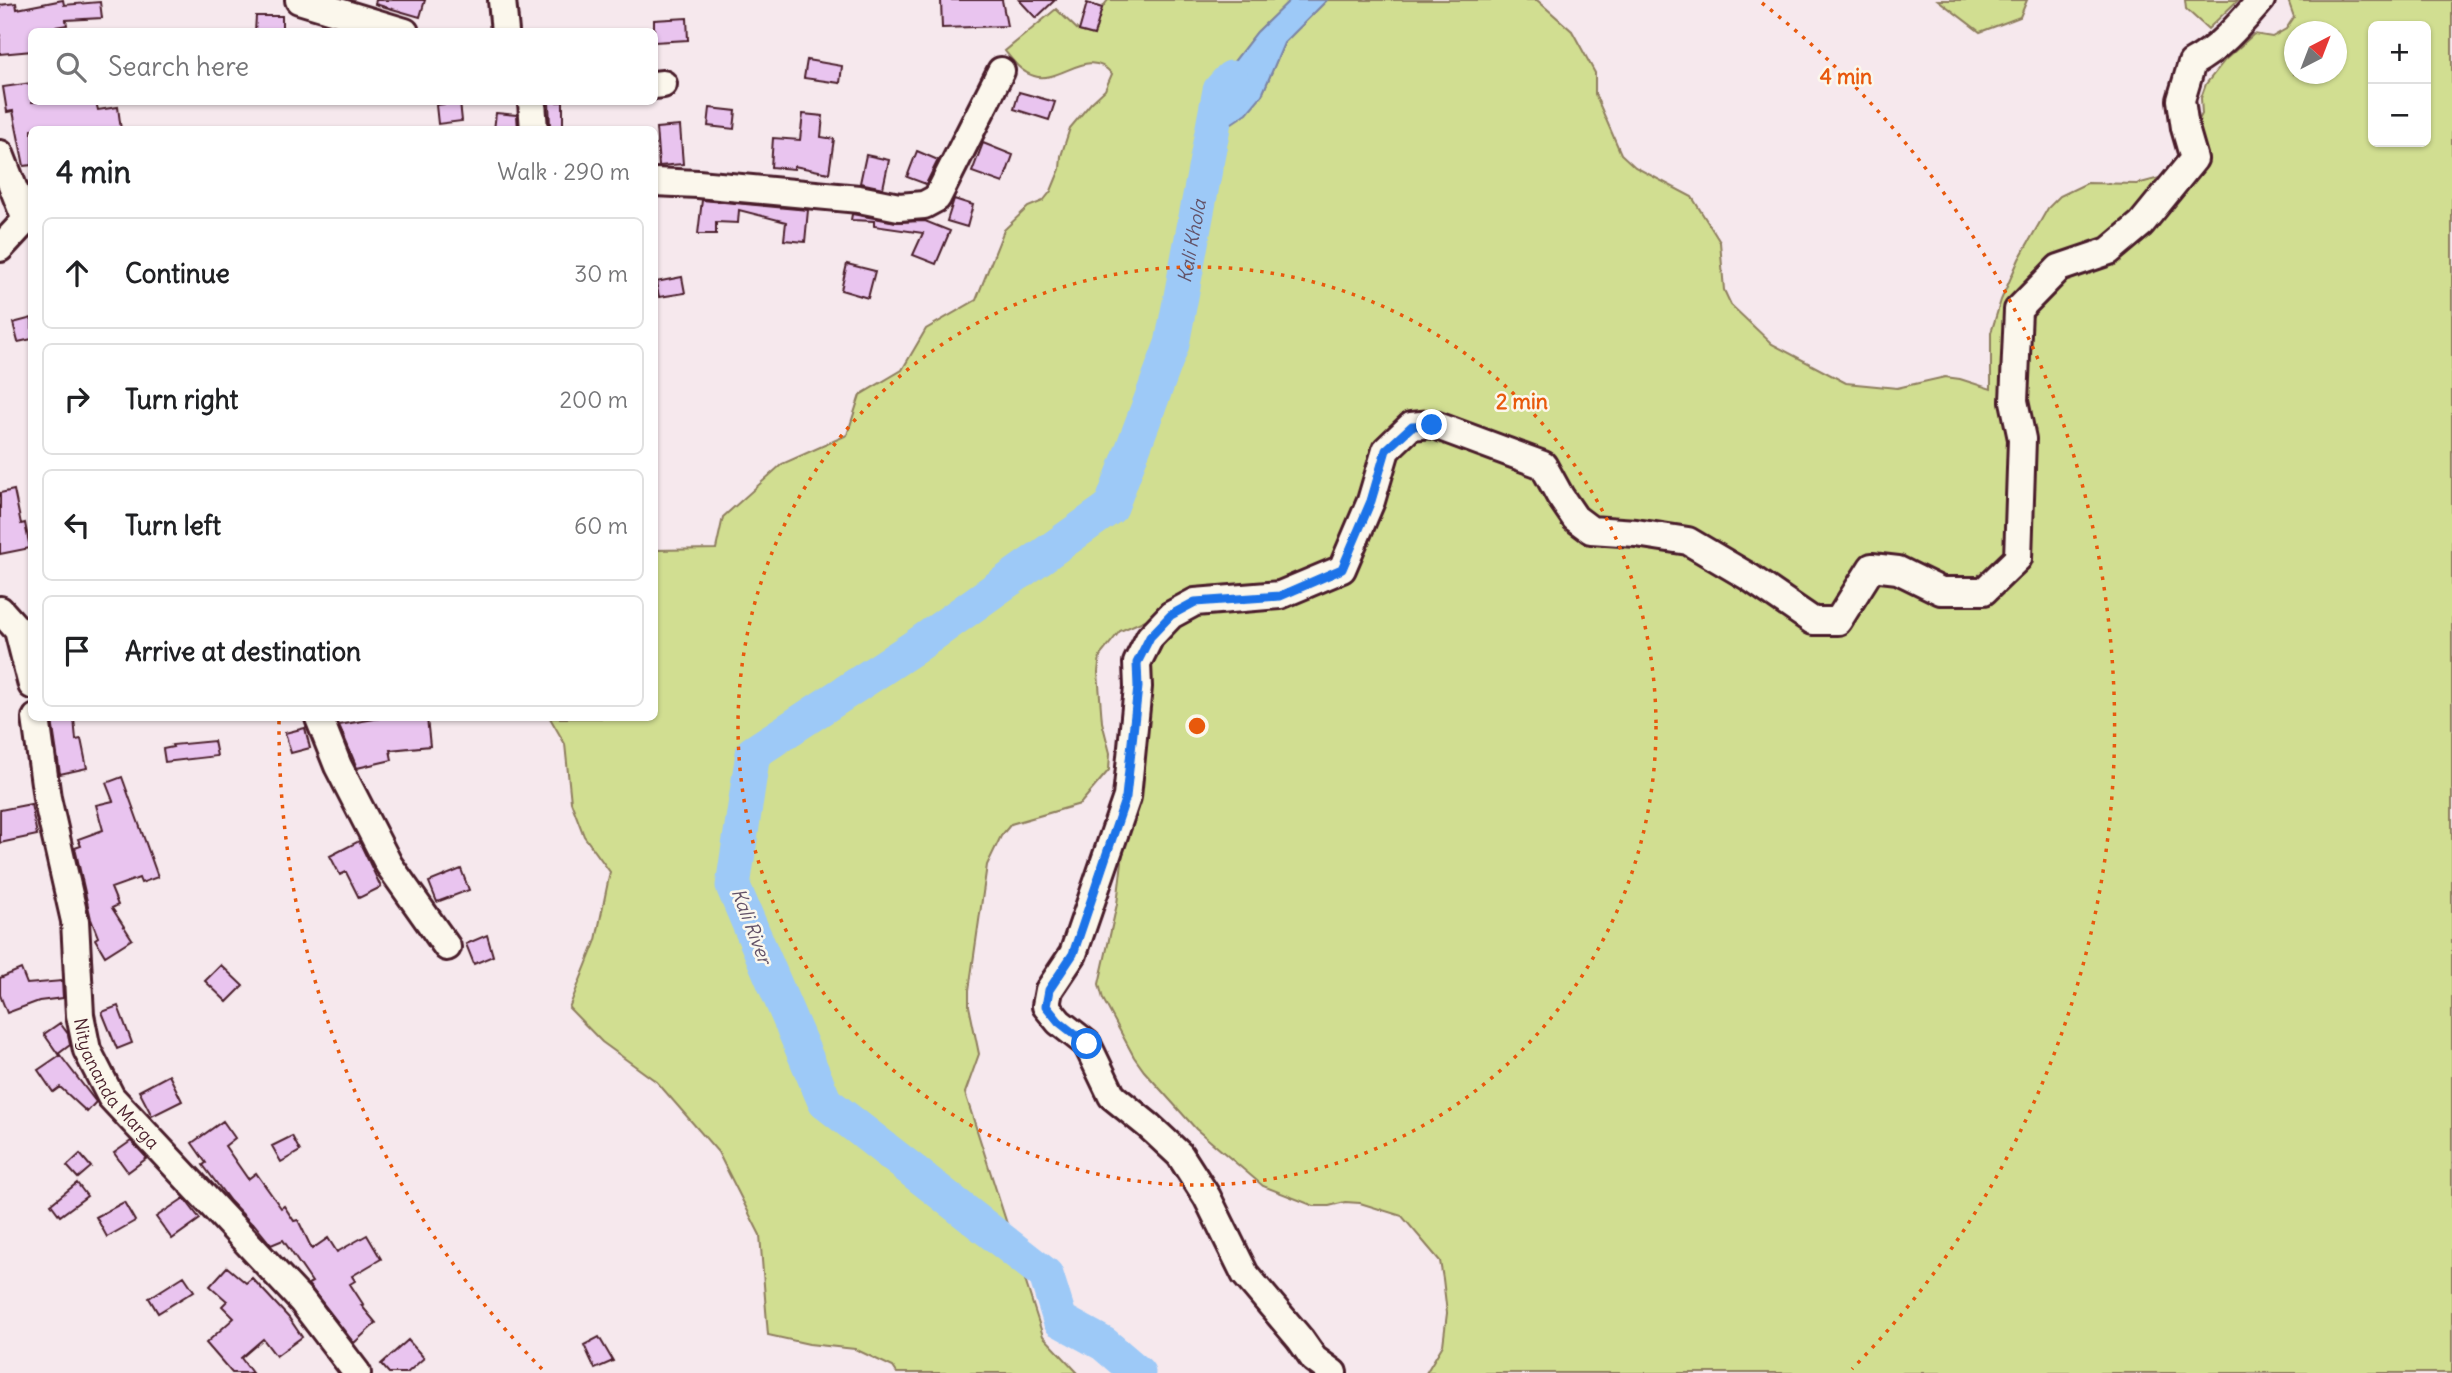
<!DOCTYPE html>
<html lang="en">
<head>
<meta charset="utf-8">
<style>
	:root { --surface:#fff; --page:#f2f2f2; --text:#202124; --muted:#757577; --line:#e0e0e0 }
	body { margin:0; font-family:Delius,sans-serif; background:var(--page); color:var(--text) }
	.controls { position:absolute; right:21px; top:21px; display:grid; overflow:hidden; border-radius:10px; box-shadow:0 2px 5px #0004 }
	.controls button { width:63px; height:63px; display:grid; place-items:center; padding:0; border:0; border-bottom:2px solid var(--line); background:var(--surface); color:var(--text); font:35px sans-serif }
	.compass { position:absolute; left:2284px; top:21px; width:63px; height:63px; border-radius:50%; background:var(--surface); box-shadow:0 2px 5px #0004; rotate:42deg }
	.stop { position:absolute; width:21px; height:21px; margin:-16px; border:5px solid #1a73e8; border-radius:50%; background:#fff }
	.stop.end { background:#1a73e8; border-color:#fff; box-shadow:0 2px 7px #0008 }
	.list { margin:0; padding:0; list-style:none }
	h2 { display:flex; justify-content:space-between; align-items:center; height:91px; margin:0; padding:0 28px; font-size:30px }
	h2 small { font-size:23px; font-weight:400; color:var(--muted) }
	.list li { display:grid; grid-template-columns:46px 1fr auto; gap:21px; align-items:center; box-sizing:border-box; height:112px; margin:0 14px 14px; padding:0 14px; border:2px solid var(--line); border-radius:10px }
	.list b { display:block; font-size:26px; white-space:nowrap }
	.list em { font-size:23px; font-style:normal; color:var(--muted) }
	.icon { flex:none; width:38px; height:38px; fill:none; stroke:currentColor; stroke-width:2; stroke-linecap:round; stroke-linejoin:round }
	.map { position:relative; flex:none; width:2452px; height:1373px; overflow:hidden }
	.search { position:absolute; background:var(--surface); box-shadow:0 2px 5px #0004; left:28px; top:28px; width:630px; height:77px; display:flex; align-items:center; gap:18px; box-sizing:border-box; padding:0 24px; border-radius:10px; color:var(--muted); font-size:26px }
	.panel { position:absolute; background:var(--surface); box-shadow:0 2px 5px #0004; left:28px; top:126px; width:630px; height:595px; border-radius:10px }
	.map>svg:first-child { display:block }
	.green { fill:#d1de91; stroke:#8e7e5e; stroke-width:2; fill-rule:evenodd }
	.water { fill:#9dc9f7; stroke:#7c85a5; stroke-width:2 }
	.lines { fill:none; stroke-linecap:round; stroke-linejoin:round }
	.river { stroke:#9dc9f7; stroke-width:35 }
	.building { fill:#e9c4ef; stroke:#4a1f2b; stroke-width:2 }
	.minor-casing { stroke:#4a1f2b; stroke-width:32 }
	.minor { stroke:#fbf7ec; stroke-width:26 }
	.route { stroke:#1a73e8; stroke-width:9 }
	.ring { fill:none; stroke:#e8590c; stroke-width:3.5; stroke-dasharray:3.5 7 }
	.labels { text-anchor:middle; dominant-baseline:central; stroke-width:5; stroke-linejoin:round; paint-order:stroke }
	.street-label { font-size:18px; fill:#4a1f2b; stroke:#fbf7ec }
	.water-label { font-size:19px; font-style:italic; fill:#635268; stroke:#fbf7ec }
	.centre { fill:#e8590c; stroke:#fbf7ec; stroke-width:3.5 }
	.ring-label { font-size:21px; text-anchor:middle; font-weight:bold; fill:#e8590c; stroke:#fbf7ec; stroke-width:5; stroke-linejoin:round; paint-order:stroke }
</style>
</head>
<body>
<div class="map">
<svg width="2452" height="1373" viewBox="0 0 2452 1373">
	<rect width="100%" height="100%" fill="#f6e8ed"/>
	<filter id="ink" filterUnits="userSpaceOnUse"><feTurbulence type="fractalNoise" baseFrequency=".0143" numOctaves="2"/><feDisplacementMap in="SourceGraphic" scale="14" xChannelSelector="R" yChannelSelector="G"/><feConvolveMatrix kernelMatrix="1 2 1 2 8 2 1 2 1" color-interpolation-filters="sRGB"/></filter>
	<g filter="url(#ink)">
		<path class="green" d="M1108,0H1290L1257,32L1209,94L1262,95L1284,43L1327,0H1537L1572,31L1595,73V94L1621,154L1635,167L1692,197L1720,242L1724,290L1731,305L1772,344L1846,383L1897,388L1945,377L1960,379L1991,389V333L2001,300L2019,259L2048,208L2060,196L2087,183L2137,184L2171,175L2202,114L2201,98L2206,84L2225,60L2254,34L2272,37L2286,29L2294,17L2288,0H2452V1373H1426L1443,1345L1447,1313L1443,1279L1440,1261L1402,1216L1360,1203L1345,1202L1329,1206H1314L1263,1186L1196,1129L1144,1071L1134,1057L1103,999L1099,984L1117,904L1128,810L1136,694L1161,632L1150,618L1120,631L1100,656L1098,672L1102,722L1110,753L1109,770L1080,804L1011,824L1001,836L987,865L969,990V1006L979,1054L965,1093L1043,1336L1078,1373H897L893,1367L855,1349L809,1344L768,1335L760,1235L718,1152L657,1082L602,1042L569,1008L596,940L610,872L584,836L571,802L565,744L550,718H654L655,550L716,549L723,517L782,464L847,435L860,395L902,370L926,329L976,300L1004,230L1028,207L1043,201L1051,191L1060,169L1061,156L1070,128L1091,103L1105,90L1112,74C1088,45 1059,85 1034,76C1021,72 1013,61 1005,51L1056,9L1079,31L1094,35L1102,8ZM2373,26H2426V142H2373ZM2294,32H2336V74H2294Z
			M1938,0H2027L2020,17L1980,32Z
			M2185,0H2238L2208,29L2186,9Z"/>
		<path class="water" d="M1290,0H1327L1284,43L1262,95L1247,113L1229,125L1203,116L1209,94L1257,32Z"/>
		<g class="lines">
			<path class="river" id="s1" d="M1138,1373L1104,1344L1060,1320L1046,1275L825,1102L733,886L753,753L916,646L1111,507L1172,344L1220,90L1231,78"/>
		</g>
		<path class="building" d="M63,0L64,5L100,2L102,18L66,20L67,25L32,31V51L0,54V5L16,3L17,9Z
			M376,0H425L420,17L375,4Z
			M941,0H1002L1007,26L942,28Z
			M1019,0H1055L1036,18Z
			M1087,3L1102,8L1094,35L1079,31Z
			M256,16H282V32H255Z
			M687,18L688,40L654,42V20Z
			M807,60L842,66L840,83L804,78Z
			M32,83V102H96L98,110L118,107L121,130H32V165L24,166L13,111L7,112L3,87Z
			M1019,92L1055,102L1049,120L1014,109Z
			M460,102L462,121L438,124L436,105Z
			M549,102H563V127L550,126Z
			M710,108L736,111L734,129L708,126Z
			M496,113L517,115L518,130H494Z
			M803,114L823,116L821,137L834,139L829,173L794,166V169L771,167L773,138L800,140Z
			M680,126L683,164L659,166L656,128Z
			M983,143L1013,155L1003,183L972,172Z
			M917,151L938,160L926,184L907,177Z
			M866,155L889,160L883,188L860,183Z
			M954,199L973,205L967,227L947,221Z
			M702,200L808,210L805,242L784,240L786,222L739,210L738,223L716,222V234H698Z
			M852,214L896,222L925,221L950,231L936,264L913,255L923,233L874,226V221L851,220Z
			M847,264L875,271L868,298L841,290Z
			M682,277L685,293L659,297L656,282Z
			M32,318V339L18,342L13,323Z
			M14,490L21,524L25,523L30,548L0,554V493Z
			M74,718L76,740L81,739L87,768L60,774L52,721Z
			M380,718H427L430,746L390,750L392,760L357,768L339,725Z
			M305,728L310,748L291,753L285,733Z
			M214,741L217,756L165,762L163,749L173,747L172,745Z
			M122,777L158,877L141,883L139,878L111,888L118,905L112,908L132,939L105,956L95,939L98,937L91,919L75,848L81,846L78,839L103,830L96,805L113,801L106,783Z
			M31,804L37,835L0,843V810Z
			M359,841L381,887L359,898L346,872L340,875L330,856Z
			M461,869L469,890L437,902L429,882Z
			M487,935L493,956L474,964L466,944Z
			M221,965L243,986L227,1002L205,981Z
			M21,969L27,984L62,981L63,998L39,1001L7,1013L0,995V978Z
			M118,1006L132,1043L117,1049L102,1012Z
			M60,1023L68,1034L70,1045L58,1054L44,1034Z
			M60,1055L96,1102L87,1112L60,1087L53,1092L38,1070Z
			M169,1075L182,1101L152,1116L139,1091Z
			M223,1121L235,1138L225,1146L248,1179L256,1173L281,1208L284,1206L294,1221L298,1220L312,1249L328,1238L337,1252L367,1235L381,1259L352,1276L355,1281L350,1284L363,1304L361,1305L376,1323L354,1343L308,1284L312,1282L283,1240L271,1245L254,1224L253,1225L230,1201L203,1165L206,1163L192,1143Z
			M292,1136L300,1151L281,1162L272,1146Z
			M131,1141L147,1158L128,1172L114,1153Z
			M80,1154L91,1167L78,1178L67,1166Z
			M77,1183L87,1196L60,1216L51,1204Z
			M184,1198L200,1219L172,1239L156,1217Z
			M124,1202L135,1221L107,1237L96,1217Z
			M227,1267L246,1283L252,1278L289,1318L302,1337L276,1356L263,1339L241,1358L252,1373H232L206,1343L234,1318L222,1306L227,1301L210,1286Z
			M184,1276L194,1291L158,1313L149,1298Z
			M599,1337L613,1361L595,1369L584,1345Z
			M408,1340L424,1358L407,1373H389L381,1364Z"/>
		<g class="lines">
			<defs>
				<g id="minor">
					<path d="M299,0L405,32"/>
					<path d="M502,0L505,32"/>
					<path d="M654,85L663,84"/>
					<path d="M532,102L534,130"/>
					<path d="M0,154L26,220"/>
					<path d="M654,182L698,184L859,199L899,207L924,205L937,198L1001,71"/>
					<path d="M0,248L26,220"/>
					<path d="M0,610L18,630L32,685"/>
					<path id="s2" d="M36,718L47,798L75,921L80,1015L87,1050L111,1097L302,1301L357,1373"/>
					<path d="M319,718L338,766L389,865L447,947"/>
					<path d="M1333,1373L1314,1359L1300,1339L1245,1274L1207,1197L1180,1155L1149,1126L1112,1096L1087,1044L1059,1022L1046,1006L1049,990L1073,954L1127,797L1138,687L1137,663L1150,637L1171,615L1195,602L1280,595L1342,569L1371,501L1386,450L1411,426L1432,424L1543,465L1560,496L1575,518L1591,530L1636,533L1688,541L1749,577L1813,621H1838L1872,567L1898,570L1941,591H1984L2018,558L2022,439L2014,401L2018,310L2059,268L2109,251L2141,224L2194,159L2185,128L2181,100L2192,63C2220,48 2240,24 2261,0"/>
				</g>
			</defs>
			<use href="#minor" class="minor-casing"/>
			<use href="#minor" class="minor"/>
		</g>
	</g>
	<g class="lines" filter="url(#ink)">
		<path class="route" d="M1087,1044L1059,1022L1046,1006L1049,990L1073,954L1126,797L1138,687L1137,663L1150,637L1171,615L1195,602L1280,596L1342,569L1371,501L1386,450L1412,426L1432,425"/>
	</g>
	<g class="ring">
		<circle cx="1197" cy="726" r="459"/>
		<path d="M542 1369A918 918 0 0 1 279 718M1762 3A918 918 0 0 1 1852 1369"/>
	</g>
	<g class="labels">
		<g class="street-label">
			<text stroke="none"><textPath href="#s2" startOffset="380">Nityananda Marga</textPath></text>
		</g>
		<g class="water-label">
			<text stroke="none"><textPath href="#s1" startOffset="1505">Kali Khola</textPath></text>
			<text transform="translate(752 926) rotate(69)">Kali River</text>
		</g>
	</g>
	<circle cx="1197" cy="726" r="10" class="centre"/>
	<g class="ring-label">
		<text x="1846" y="84">4 min</text>
		<text x="1522" y="409">2 min</text>
	</g>
</svg>
<div class="controls">
<button>+</button>
<button>−</button>
</div>
<svg class="compass" viewBox="-18 -18 36 36"><path d="M0-13l5 13h-10z" fill="#e53935"/><path d="M0 13l5-13h-10z" fill="#757577"/></svg>
<div class="stop" style="left:1087px;top:1044px"></div>
<div class="stop end" style="left:1432px;top:425px"></div>
<div class="search"><svg class="icon" aria-label="search" viewBox="0 0 24 24"><circle cx="10" cy="10" r="6"/><path d="M15 15l6 6"/></svg>Search here</div>
<section class="panel">
<h2>4 min<small>Walk · 290 m</small></h2>
<ul class="list">
<li><svg class="icon" aria-label="ahead" viewBox="0 0 24 24"><path d="M12 20V5M6 11l6-6 6 6"/></svg><div><b>Continue</b></div><em>30 m</em></li>
<li><svg class="icon" aria-label="right" viewBox="0 0 24 24"><path d="M7 20v-9h11M14 6l5 5-5 5"/></svg><div><b>Turn right</b></div><em>200 m</em></li>
<li><svg class="icon" aria-label="left" viewBox="0 0 24 24"><path d="M17 20v-9H6M10 6l-5 5 5 5"/></svg><div><b>Turn left</b></div><em>60 m</em></li>
<li><svg class="icon" aria-label="arrive" viewBox="0 0 24 24"><path d="M6 21V4h12l-3 4 3 4H6"/></svg><div><b>Arrive at destination</b></div></li>
</ul>
</section>
</div>
</body>
</html>
